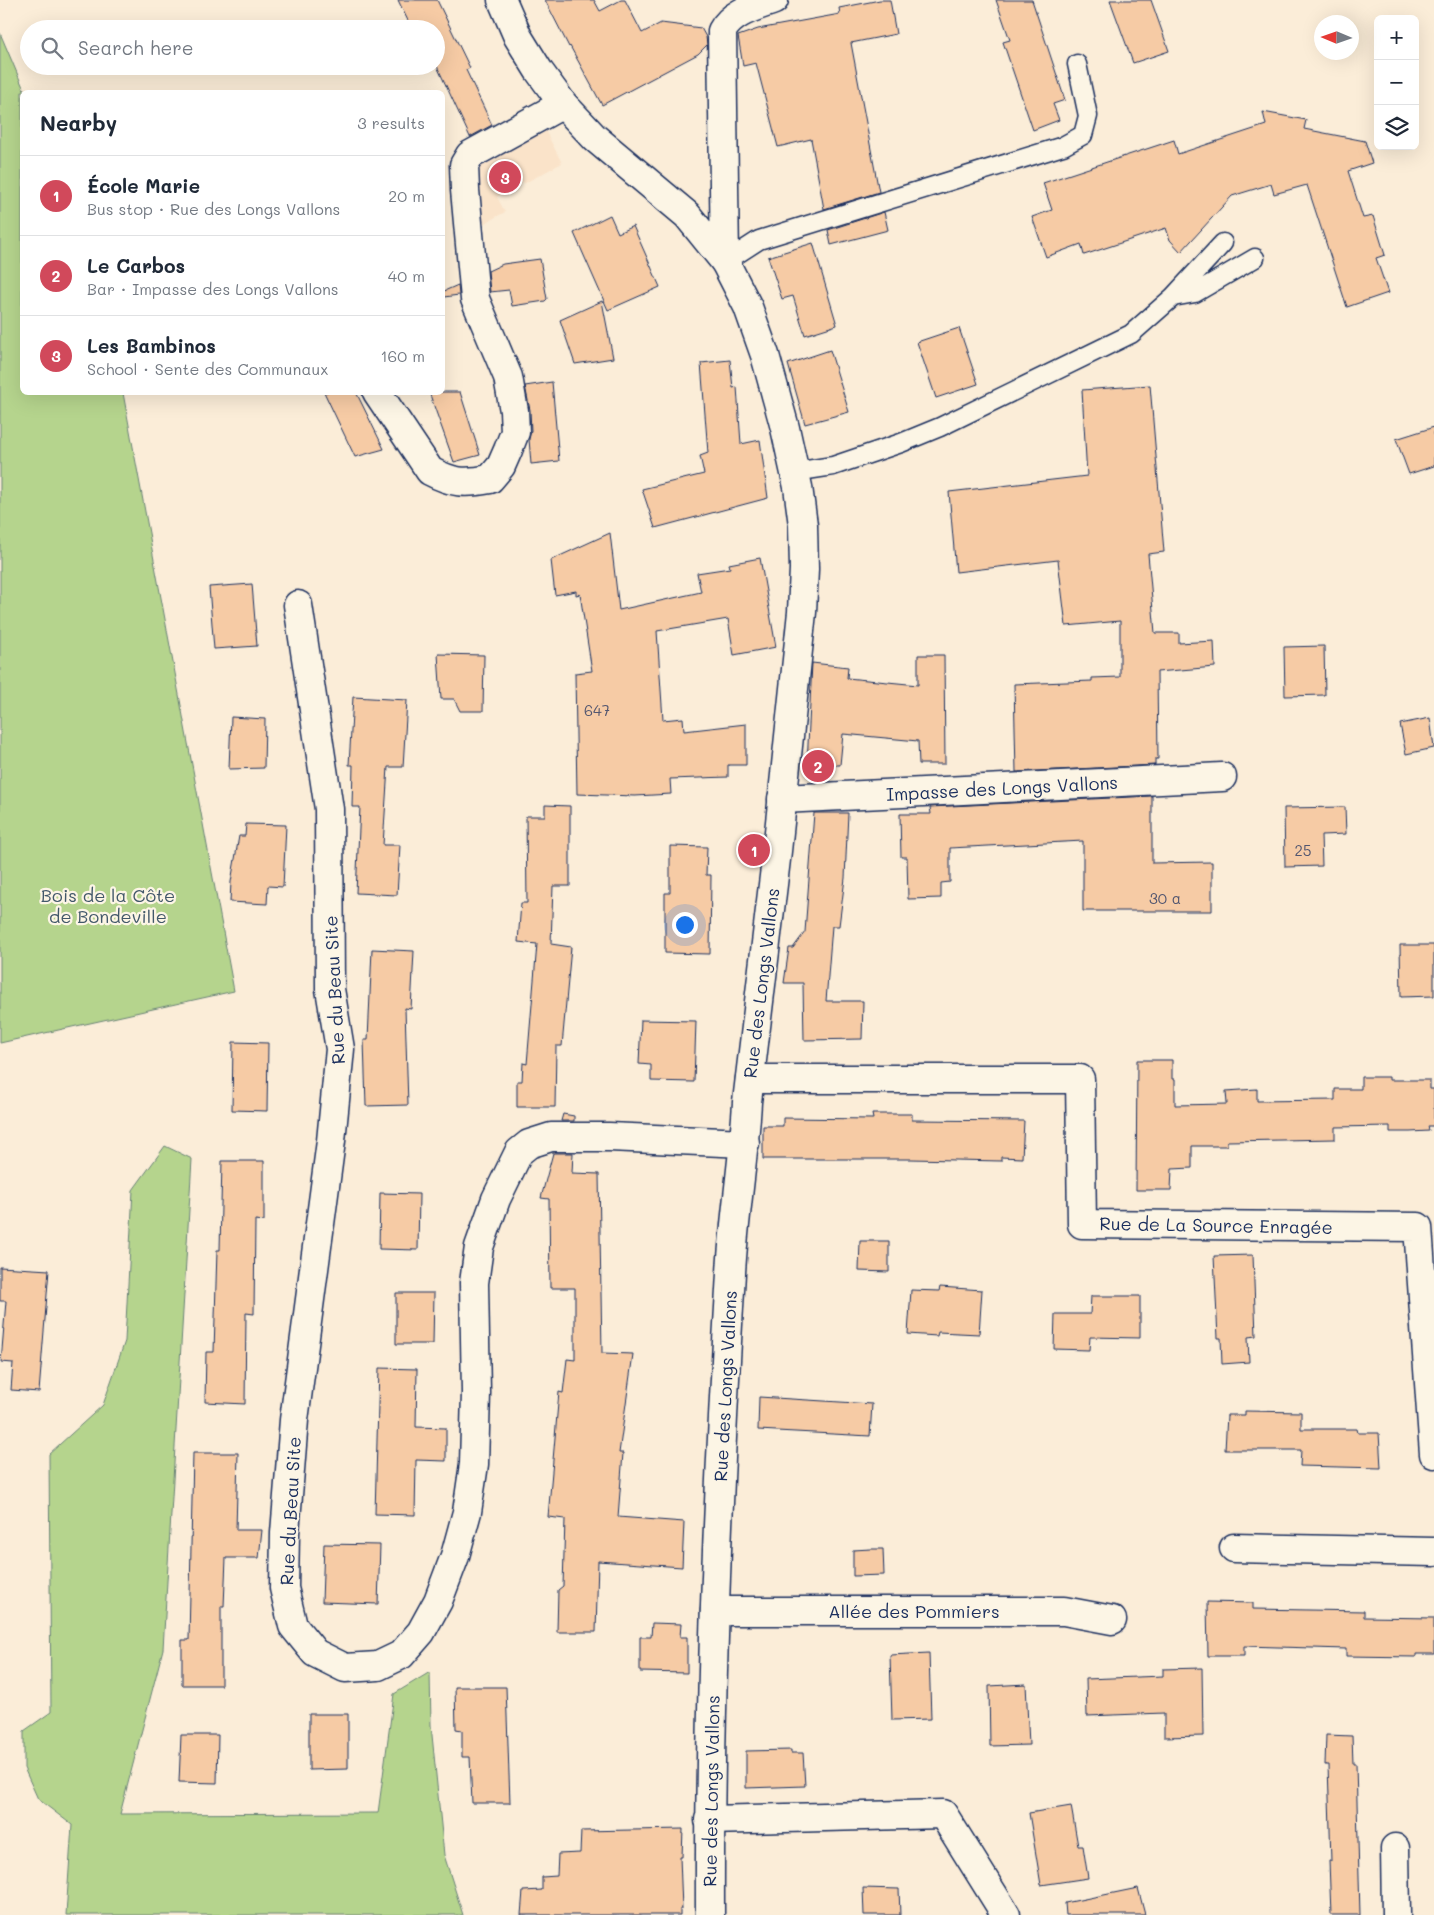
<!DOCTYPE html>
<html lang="en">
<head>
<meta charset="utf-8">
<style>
	:root { --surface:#fff; --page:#f2f2f3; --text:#1f2937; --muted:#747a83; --line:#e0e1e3; --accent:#d1495b }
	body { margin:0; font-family:Mali,sans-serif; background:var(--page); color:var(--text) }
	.controls { position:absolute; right:15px; top:15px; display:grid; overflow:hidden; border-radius:8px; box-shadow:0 5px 20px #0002 }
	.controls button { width:45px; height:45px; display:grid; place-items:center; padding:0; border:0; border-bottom:1px solid var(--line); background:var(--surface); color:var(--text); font:25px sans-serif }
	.compass { position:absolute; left:1314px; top:15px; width:45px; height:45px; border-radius:50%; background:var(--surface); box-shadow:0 5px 20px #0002; rotate:272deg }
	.you { position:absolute; left:684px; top:924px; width:18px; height:18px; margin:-12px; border:4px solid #fff; border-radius:50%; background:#1a73e8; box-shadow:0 0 0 8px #1a73e833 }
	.badge { display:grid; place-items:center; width:32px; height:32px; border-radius:50%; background:var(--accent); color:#fff; font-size:16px; font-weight:700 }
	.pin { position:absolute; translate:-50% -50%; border:2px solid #fff; box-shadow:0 1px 5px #0006 }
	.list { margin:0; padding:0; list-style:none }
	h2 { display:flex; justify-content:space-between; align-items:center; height:65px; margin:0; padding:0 20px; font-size:21px }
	h2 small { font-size:16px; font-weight:400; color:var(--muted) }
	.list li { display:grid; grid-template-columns:32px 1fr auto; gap:15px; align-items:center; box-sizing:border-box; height:80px; padding:0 20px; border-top:1px solid var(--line) }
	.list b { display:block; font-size:19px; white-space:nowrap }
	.list p { margin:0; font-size:16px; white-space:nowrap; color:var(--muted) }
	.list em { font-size:16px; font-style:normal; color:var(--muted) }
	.icon { flex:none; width:28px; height:28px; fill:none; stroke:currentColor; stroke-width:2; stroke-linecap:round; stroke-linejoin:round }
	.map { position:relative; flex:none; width:1434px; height:1915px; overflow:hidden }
	.search { position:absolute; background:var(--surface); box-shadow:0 5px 20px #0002; left:20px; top:20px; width:425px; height:55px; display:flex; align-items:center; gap:12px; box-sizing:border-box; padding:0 18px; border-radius:28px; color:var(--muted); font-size:19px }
	.panel { position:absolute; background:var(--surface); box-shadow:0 5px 20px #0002; left:20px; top:90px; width:425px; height:305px; border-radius:8px }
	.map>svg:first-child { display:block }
	.built { fill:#fae3c9 }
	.green { fill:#b5d48d; stroke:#688276 }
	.building { fill:#f6cba5; stroke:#1b2f5e }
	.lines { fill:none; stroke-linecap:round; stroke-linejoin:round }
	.service-casing { stroke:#1b2f5e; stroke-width:21 }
	.minor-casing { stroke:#1b2f5e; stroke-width:31 }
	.tertiary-casing { stroke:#1b2f5e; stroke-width:31 }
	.service { stroke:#fcf5e5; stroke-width:18 }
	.minor { stroke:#fcf5e5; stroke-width:28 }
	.tertiary { stroke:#fcf5e5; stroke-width:28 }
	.labels { text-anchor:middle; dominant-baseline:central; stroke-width:4.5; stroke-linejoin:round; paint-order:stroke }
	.number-label { font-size:15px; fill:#525670 }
	.street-label { font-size:18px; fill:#1b2f5e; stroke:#fcf5e5 }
	.park-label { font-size:18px; fill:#42586a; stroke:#fcf5e5 }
</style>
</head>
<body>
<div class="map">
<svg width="1434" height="1915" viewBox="0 0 1434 1915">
	<rect width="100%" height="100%" fill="#fbedd8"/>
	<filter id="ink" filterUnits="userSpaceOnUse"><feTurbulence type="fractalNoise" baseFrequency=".02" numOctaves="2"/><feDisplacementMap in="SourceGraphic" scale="10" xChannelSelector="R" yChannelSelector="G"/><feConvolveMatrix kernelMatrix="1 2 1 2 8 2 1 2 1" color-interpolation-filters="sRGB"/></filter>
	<g filter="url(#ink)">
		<path class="built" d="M543,126L562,163L525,183L522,182L497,197L505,212L476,228L475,164Z"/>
		<path class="green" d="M0,33L25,92H22V392L123,393L234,991L0,1043Z
			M165,1146L192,1159L163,1649L120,1814L378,1813L394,1694L430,1672L431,1725L444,1855L463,1915H66L72,1825L38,1799L24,1768V1731L51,1712L49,1454L103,1405L125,1341L133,1190Z"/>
		<path class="building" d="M398,0H437L470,68L466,70L492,125L470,137L436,64V29H412Z
			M545,0H594L600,11L621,0H625L642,33L661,23L701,28L706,37L707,45L698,54L602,105L570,46L569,47Z
			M880,0H890L896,34L851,43L879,192L824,209L811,139L778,147L756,63L743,66L738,36L758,29L840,14L839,8Z
			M996,0H1032L1065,100L1053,104L1059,120L1033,130L1003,42L1010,40Z
			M1110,0H1151L1169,51L1133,63Z
			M1263,112L1306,120L1304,129L1365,141L1372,163L1348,171L1363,218L1373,216L1385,255L1376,258L1388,293L1347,307L1307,185L1274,194L1271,184L1232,196L1181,252L1170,240L1166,228L1084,255L1081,244L1046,257L1032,217L1052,210L1043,183L1174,140L1178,154L1266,125Z
			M884,212L888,230L831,245L828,230Z
			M610,215L618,233L633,226L660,287L608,310L574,233Z
			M813,243L837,325L805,335L793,296L782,299L768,257Z
			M540,259L547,299L545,301L512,306L509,290L490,292L488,271L503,264Z
			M458,285L459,295L444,297L442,292Z
			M602,301L613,358L575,364L560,320Z
			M959,328L978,384L936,398L917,342Z
			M830,350L849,412L805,424L788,364Z
			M730,360L733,388L737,387L741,444L760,440L768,498L655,528L642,489L704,474L700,456L708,453L701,363Z
			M552,382L559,461L531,464L529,439L531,431L530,410L525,386Z
			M1150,385L1164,552L1148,554L1155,633H1179V643L1214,641L1215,667L1157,672L1158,759H1155V765L1016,772L1014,684L1092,681V678L1120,677V621L1066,626L1058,560L956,572L949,492L1087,476L1082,390Z
			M324,392H356L384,449L355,457Z
			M429,392H460L480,455L454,462Z
			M1434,427V466L1409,474L1396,439Z
			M610,533L619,610L701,592L697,573L730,568L729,564L760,558L776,647L734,655L728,619L657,631L663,720L683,718L684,731L746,724V765H728V777L670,779L671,794L635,796L577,794L575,673L592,671L580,594L576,595V591L555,595L551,560Z
			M252,584L257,646L214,649L209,587Z
			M1324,646L1325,695L1285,696L1284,647Z
			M438,654L484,655L483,711H460L454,699H441Z
			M918,655H944L945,764H919L918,741L843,734L840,765H807L812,663L848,667L847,678L918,685Z
			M353,697L407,700L403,767H388L383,845H400L397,895L356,893L360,807H352L353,765H349Z
			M231,717L265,719L264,768L229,769Z
			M1430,718L1434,748L1406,754L1400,724Z
			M1152,796V863L1212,862V911H1083V841L950,848V882L941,883V898L908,899L907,857H901L900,814H931L930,807Z
			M545,805L570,806V886H553L551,944L571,947L562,1046H556L555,1107H517V1081H522L523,1063L527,1064L537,944L518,942L521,903H527L526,816H545Z
			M1345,807L1346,834L1321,835L1322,866L1285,867L1284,808Z
			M814,813H848L845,878L839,926H832L826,1001H863L862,1039L804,1040L803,983H784L789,948H793L805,932Z
			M246,824L286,825L283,887L268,886L267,904L230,902L231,882L239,836H245Z
			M670,846L707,847L706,875H711L710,954L665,953V893H670Z
			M1400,945H1434V996L1401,997Z
			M372,949L414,951L411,1009L405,1008L408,1105L366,1106L364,1040H368Z
			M641,1020L696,1021L694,1082L651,1081V1065L639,1064Z
			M233,1042L268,1043L267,1111L232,1110Z
			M1137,1060H1172V1079H1175V1105L1227,1104L1226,1091L1257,1089V1101L1335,1100V1089H1361V1077H1389V1080H1430V1089H1434V1126H1428L1429,1131L1410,1132H1390V1126L1335,1127V1139L1227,1141V1146H1192V1168L1172,1169L1171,1190H1136Z
			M563,1114L574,1116V1121H561Z
			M872,1114H912V1120L1024,1121L1022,1158L1001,1157V1161L911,1159H763V1126H783V1118L873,1119Z
			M553,1153H573L572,1173L599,1174L602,1353L633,1354L619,1453H623L618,1517L684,1522L682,1567L598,1561L596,1632H557L558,1590L563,1586L565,1519L548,1517L559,1392L563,1393L567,1359L575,1360V1288H550L549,1199L541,1198Z
			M222,1161H264V1221L255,1220L254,1314L246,1313L245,1404L205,1402L206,1352H214L217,1250H220Z
			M380,1193L419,1194L418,1250L379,1249Z
			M860,1241H889V1272L859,1271Z
			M1253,1255L1256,1336L1248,1337L1249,1362L1222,1364L1221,1338H1218L1214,1256Z
			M0,1267L49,1270L39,1392L11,1390L13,1363L1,1362L6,1301H0Z
			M940,1287L982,1290L979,1334L938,1332L937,1336L908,1334L911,1290L939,1291Z
			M396,1293H434L433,1344H396Z
			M1091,1296H1140V1338L1090,1337L1089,1350L1054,1349L1055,1314H1090Z
			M379,1368L417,1369L416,1427L446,1428V1461L416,1460L415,1515L375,1514Z
			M759,1397L872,1404L870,1436L758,1430Z
			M1245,1411L1301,1412V1429H1357L1358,1433H1379L1381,1468L1300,1466L1301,1450H1225L1227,1415H1245Z
			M193,1453H238L236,1530H262L259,1558H226L224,1606H221V1685H182V1640H189Z
			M324,1544L380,1545L378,1604L322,1602Z
			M871,1549H883L884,1575L853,1576V1550Z
			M1207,1602L1253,1603V1609L1364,1611V1617L1434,1618V1654H1416V1657L1346,1656V1649L1244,1646V1656H1208Z
			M652,1623L681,1624L680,1637H687V1673L640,1672V1637H651Z
			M929,1653L931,1719L892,1720L890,1655Z
			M1202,1668L1203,1736L1164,1737V1713L1087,1716L1086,1679L1163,1676V1669Z
			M1026,1684L1029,1745L990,1746L989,1686Z
			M455,1687H506L510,1803H472L470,1757H462V1730L456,1729Z
			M309,1714H348V1769L309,1770Z
			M181,1735H218L217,1783L179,1782Z
			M1326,1735L1352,1736L1353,1764H1356L1360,1915H1331L1329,1861H1331L1328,1765H1325Z
			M791,1750V1753H803L805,1786L746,1788V1751Z
			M1071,1806L1078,1846H1083L1088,1878L1041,1885L1029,1813Z
			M683,1829L682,1857H680L682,1909H680V1915H521L523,1891L542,1890V1877L557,1876L558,1854L580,1853L581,1831Z
			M863,1888L899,1889L900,1915H864Z
			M1138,1888L1145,1915H1066L1065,1903Z"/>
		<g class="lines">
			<defs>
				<path id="service" d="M1223,243L1173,297L1195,293L1255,258
					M725,262L759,240L1063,146L1083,135L1088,116L1077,64
					M794,472L833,466L901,443L940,427L1131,334L1173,297"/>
				<path id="minor" d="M725,262L722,31C732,12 755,7 774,0
					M377,392L430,471C453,483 464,484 490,479L501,466L508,450L515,432L514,411L508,377L475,299L465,190L464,165L470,155L563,104
					M298,605L329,809L330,989L340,1049L331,1141L294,1420L285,1533L284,1588L293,1626L315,1653L345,1668L378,1666L401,1655L421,1632L438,1601L455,1556L467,1512L474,1464L476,1393L474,1283L479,1247L496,1199L519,1152L529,1144L551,1137H609L745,1143
					M782,799L1222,777
					M750,1079H1080L1082,1224L1418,1227L1434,1454
					M1234,1548L1434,1552
					M715,1611H1064L1112,1620
					M709,1820L943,1814L1006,1915
					M1395,1848L1396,1915"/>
				<path id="tertiary" d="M502,0L518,37L539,71L563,104L595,138L687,215L725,262L748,307L765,355L785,428L798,487L803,525L804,569L802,612L777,851L747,1102C744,1159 734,1216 731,1273C718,1487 709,1701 710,1915"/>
			</defs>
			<use href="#service" class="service-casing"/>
			<use href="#minor" class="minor-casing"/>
			<use href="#tertiary" class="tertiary-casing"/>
			<use href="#service" class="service"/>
			<use href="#minor" class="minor"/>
			<use href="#tertiary" class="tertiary"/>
		</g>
	</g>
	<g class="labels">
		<g class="number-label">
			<text x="597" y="710">647</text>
			<text x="1303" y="850">25</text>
			<text x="1165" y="898">30 a</text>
		</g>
		<g class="street-label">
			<text transform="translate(1002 788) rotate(-3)">Impasse des Longs Vallons</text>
			<text transform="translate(761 983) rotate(-83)">Rue des Longs Vallons</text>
			<text transform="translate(334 990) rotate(-93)">Rue du Beau Site</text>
			<text transform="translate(1216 1225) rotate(1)">Rue de La Source Enragée</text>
			<text transform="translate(725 1386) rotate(-87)">Rue des Longs Vallons</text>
			<text transform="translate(290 1511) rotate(-87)">Rue du Beau Site</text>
			<text x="914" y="1611">Allée des Pommiers</text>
			<text transform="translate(711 1791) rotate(-89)">Rue des Longs Vallons</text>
		</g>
		<g class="park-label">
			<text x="108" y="895">Bois de la Côte<tspan x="108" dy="21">de Bondeville</tspan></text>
		</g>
	</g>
</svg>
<div class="controls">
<button>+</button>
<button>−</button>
<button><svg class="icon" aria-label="layers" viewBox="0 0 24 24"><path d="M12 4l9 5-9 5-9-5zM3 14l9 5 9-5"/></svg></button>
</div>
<svg class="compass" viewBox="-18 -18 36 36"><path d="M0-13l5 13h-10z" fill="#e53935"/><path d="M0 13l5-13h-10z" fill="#747a83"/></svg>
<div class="you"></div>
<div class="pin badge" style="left:754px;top:850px">1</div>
<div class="pin badge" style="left:818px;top:766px">2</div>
<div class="pin badge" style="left:505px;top:177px">3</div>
<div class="search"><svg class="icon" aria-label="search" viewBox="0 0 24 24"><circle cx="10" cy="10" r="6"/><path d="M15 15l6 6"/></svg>Search here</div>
<section class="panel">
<h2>Nearby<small>3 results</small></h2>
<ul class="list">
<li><span class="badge">1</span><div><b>École Marie</b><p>Bus stop · Rue des Longs Vallons</p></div><em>20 m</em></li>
<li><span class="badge">2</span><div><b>Le Carbos</b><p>Bar · Impasse des Longs Vallons</p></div><em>40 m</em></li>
<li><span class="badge">3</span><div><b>Les Bambinos</b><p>School · Sente des Communaux</p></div><em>160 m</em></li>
</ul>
</section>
</div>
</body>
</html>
